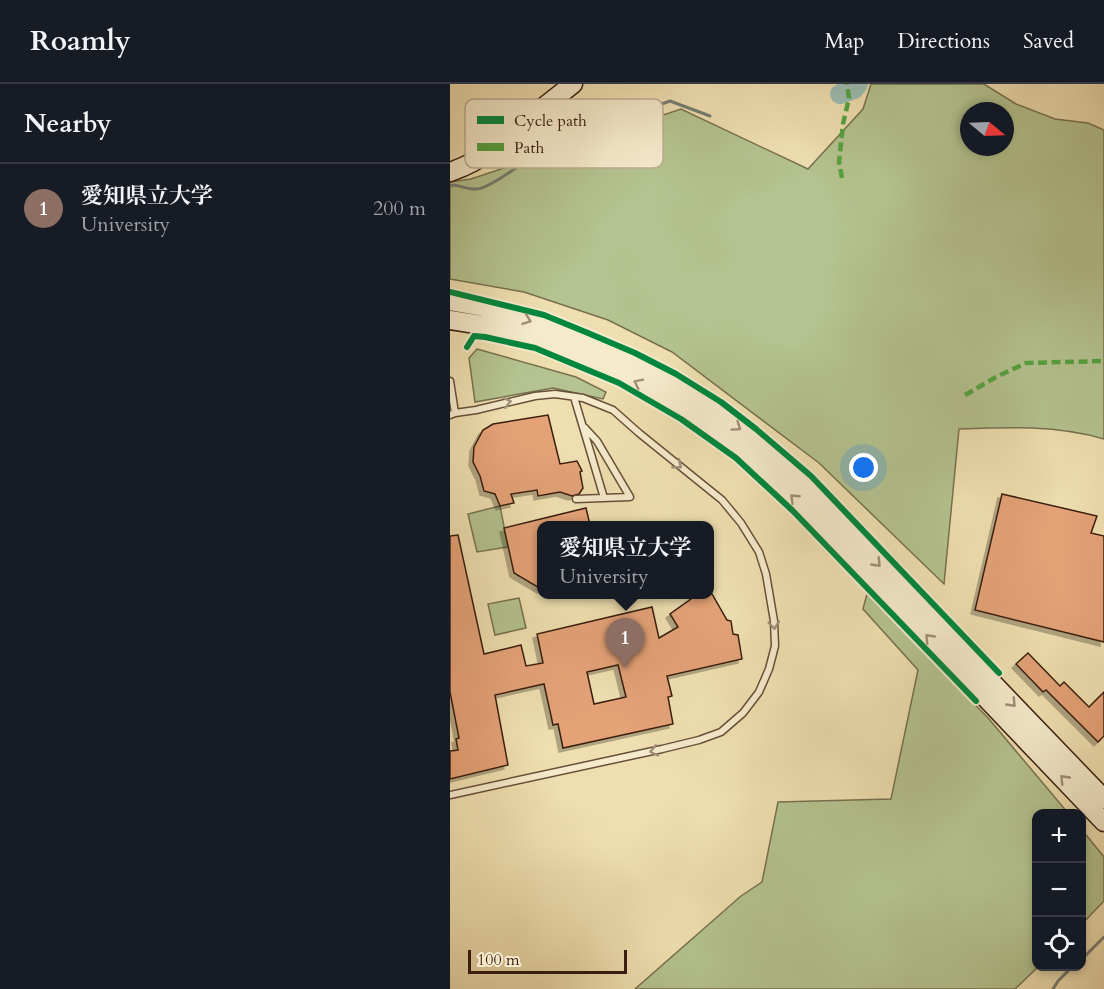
<!DOCTYPE html>
<html lang="en">
<head>
<meta charset="utf-8">
<style>
	:root { --surface:#171b24; --page:#20242c; --text:#f1f3f6; --muted:#9ea1a6; --line:#363941; --accent:#2563eb }
	body { margin:0; font-family:Cardo,"Noto Serif JP",serif; background:var(--page); color:var(--text) }
	.controls { position:absolute; right:18px; bottom:18px; display:grid; overflow:hidden; border-radius:12px; box-shadow:0 3px 9px #0003 }
	.controls button { width:54px; height:54px; display:grid; place-items:center; padding:0; border:0; border-bottom:2px solid var(--line); background:var(--surface); color:var(--text); font:30px sans-serif }
	.compass { position:absolute; left:510px; top:18px; width:54px; height:54px; border-radius:50%; background:var(--surface); box-shadow:0 3px 9px #0003; rotate:109deg }
	.scale { position:absolute; left:18px; bottom:15px; width:159px; box-sizing:border-box; padding-left:6px; border:3px solid #3a1f11; border-top:0; font-size:16px; line-height:21px; white-space:nowrap; color:#3a1f11; -webkit-text-stroke:4px #f5eacc; paint-order:stroke }
	.you { position:absolute; left:414px; top:384px; width:21px; height:21px; margin:-15px; border:4px solid #fff; border-radius:50%; background:#1a73e8; box-shadow:0 0 0 9px #1a73e833 }
	.badge { display:grid; place-items:center; width:39px; height:39px; border-radius:50%; background:var(--accent); color:#fff; font-size:20px; font-weight:700 }
	.pin { position:absolute; translate:-50% -50px; filter:drop-shadow(0 2px 3px #0008) }
	.pin::after { content:''; position:absolute; top:32px; width:21px; height:18px; background:inherit; clip-path:polygon(0 0,100% 0,50% 100%) }
	.popup { position:absolute; left:87px; top:437px; width:177px; height:78px; box-sizing:border-box; display:grid; place-content:center; border-radius:12px; background:var(--surface); filter:drop-shadow(0 2px 4px #0005); font-size:20px; white-space:nowrap; color:var(--muted) }
	.popup b { font-size:22px; color:var(--text) }
	.popup::after { content:''; position:absolute; left:50%; top:100%; margin-left:-12px; border:12px solid transparent; border-top-color:var(--surface) }
	.list { margin:0; padding:0; list-style:none }
	h2 { display:flex; justify-content:space-between; align-items:center; height:78px; margin:0; padding:0 24px; font-size:26px }
	h2 small { font-size:20px; font-weight:400; color:var(--muted) }
	.list li { display:grid; grid-template-columns:39px 1fr auto; gap:18px; align-items:center; box-sizing:border-box; height:90px; padding:0 24px; border-top:2px solid var(--line) }
	.list b { display:block; font-size:22px; white-space:nowrap }
	.list p { margin:0; font-size:20px; white-space:nowrap; color:var(--muted) }
	.list em { font-size:20px; font-style:normal; color:var(--muted) }
	.icon { flex:none; width:33px; height:33px; fill:none; stroke:currentColor; stroke-width:2; stroke-linecap:round; stroke-linejoin:round }
	.map { position:relative; flex:none; width:654px; height:905px; overflow:hidden }
	header { display:flex; align-items:center; gap:36px; box-sizing:border-box; height:84px; padding:0 30px; background:var(--surface); border-bottom:2px solid var(--line) }
	header strong { font-size:28px }
	nav { display:flex; gap:33px; margin-inline-start:auto; font-size:21px }
	main { display:flex }
	aside { flex:1; background:var(--surface) }
	.map>svg:first-child { display:block }
	.green { fill:#b4c38f; stroke:#777150; stroke-width:1.5; fill-rule:evenodd }
	.lines { fill:none; stroke-linecap:round; stroke-linejoin:round }
	.stream { stroke:#747d72; stroke-width:3 }
	.river { stroke:#9bbcb2; stroke-width:20 }
	.building { fill:#e4a277; stroke:#3a1f11; stroke-width:1.5; fill-rule:evenodd; filter:url(#shadow) }
	.lane-casing { stroke:#674f39; stroke-width:9 }
	.secondary-casing { stroke:#3a1f11; stroke-width:21 }
	.lane { stroke:#f5eacc; stroke-width:6 }
	.secondary { stroke:#f5eacc; stroke-width:18 }
	.quiet { stroke:#54a23f; stroke-width:4.5; stroke-dasharray:9 4.5; stroke-linecap:butt }
	.cycleway-casing { stroke:#f5eacc; stroke-width:10 }
	.cycleway { stroke:#00873e; stroke-width:6 }
	.oneway { stroke:#a18f78 }
	.key { fill:#f5eacc; stroke:#bdad94; stroke-width:1.5 }
	.key-label { font-size:16px; fill:#3a1f11 }
</style>
</head>
<body>
<header>
<strong>Roamly</strong>
<nav><a>Map</a><a>Directions</a><a>Saved</a></nav>
</header>
<main>
<aside>
<h2>Nearby<small></small></h2>
<ul class="list">
<li><span class="badge" style="background:#8d6e63">1</span><div><b>愛知県立大学</b><p>University</p></div><em>200 m</em></li>
</ul>
</aside>
<div class="map">
<svg width="654" height="905" viewBox="0 0 654 905">
	<defs>
		<filter id="shadow"><feDropShadow dx="-4" dy="4" stdDeviation="0" flood-color="#0004"/></filter>
	</defs>
	<rect width="100%" height="100%" fill="#efdfb0"/>
	<filter id="stains"><feTurbulence type="fractalNoise" baseFrequency=".00333" numOctaves="4"/><feColorMatrix values="0 0 0 0 .2 0 0 0 0 .09 0 0 0 0 .02 0 0 0 .5 -.17"/></filter>
	<radialGradient id="worn" r=".72"><stop offset=".6" stop-color="#630" stop-opacity="0"/><stop offset="1" stop-color="#630" stop-opacity=".3"/></radialGradient>
	<path class="green" d="M421,0H534L566,20L605,35L638,39L654,46V355C607,341 558,343 509,345L494,500L369,379L222,268L158,236L74,208L0,195V98L21,95L231,25L358,85L413,25ZM519,27H555V63H519Z
		M27,265L126,293L156,308L153,315L103,304L25,318L19,274Z
		M50,422L58,463L27,468L18,430Z
		M417,510L539,635L618,729L586,730V882L588,883L565,905H185L291,812L312,798L328,718L441,715L468,586L413,525Z
		M69,514L76,544L45,551L38,520Z
		M632,746L654,773V817L632,840Z"/>
	<g class="lines">
		<path class="stream" d="M0,102L4,101C11,102 20,106 27,105C41,104 89,68 100,58C115,61 146,73 156,56C159,51 161,44 163,38L220,17L260,32
			M632,875L654,853
			M603,905L608,897L623,882"/>
		<path class="river" d="M390,10L404,5L408,0"/>
	</g>
	<path class="building" d="M98,331L110,380L127,377L132,387L130,388L133,404L129,410L122,412L110,408L88,412L87,406L61,410L64,419L50,422L45,410L34,407L30,392L23,378L24,363L33,346L43,340Z
		M552,410L647,432L641,449L654,452V558L525,526Z
		M136,424L140,441H91V505L64,489L54,444Z
		M8,451L34,570L71,561L76,582L93,579L87,550L202,523L209,554L228,543L220,530L248,510H262L277,536L281,537L283,550L288,551L292,575L217,592L222,612L218,613L223,640L113,664L108,640L103,641L94,600L45,611L58,681L0,695V667L8,666L6,655L9,654L0,608V452ZM168,581L176,613L144,620L137,588Z
		M578,569L610,602L614,598L639,623L654,608V652L648,658L596,606L593,608L566,580Z"/>
	<g class="lines">
		<defs>
			<path id="lane" d="M0,297L5,329
				M124,313L154,414
				M0,331L5,329L26,326L85,312L105,310L133,314L163,326L189,349L272,416L291,439L309,468L316,490L324,537L325,562L319,585L309,608L293,629L271,648L249,656L212,665L0,711
				M126,415L180,413L147,357L134,343"/>
			<path id="secondary" d="M0,88C14,83 28,77 39,67C47,60 47,57 58,51L123,0
				M0,217L34,223L72,234L145,262L210,293L255,321L300,352L360,409L654,715
				M0,236L38,242L72,252L142,276L205,307L290,364L349,418L654,738"/>
		</defs>
		<use href="#lane" class="lane-casing"/>
		<use href="#secondary" class="secondary-casing"/>
		<use href="#lane" class="lane"/>
		<use href="#secondary" class="secondary"/>
		<path class="quiet" d="M392,94L389,78L393,40L399,14L397,0
			M515,311L546,293L576,279L654,277"/>
		<defs>
			<path id="cycleway" d="M0,208L94,231L138,249L185,269L226,290L271,318L306,345L361,392L549,589
				M17,263L24,252L35,253L85,264L169,299L231,335L286,374L343,427L526,617"/>
		</defs>
		<use href="#cycleway" class="cycleway-casing"/>
		<use href="#cycleway" class="cycleway"/>
	</g>
	<defs><path id="oneway-chevron" d="M-2-3.5L2.5 0L-2 3.5" fill="none" stroke-width="1.6" stroke-linecap="round" stroke-linejoin="round" transform="scale(1.5)"/></defs>
	<g class="oneway">
		<use href="#oneway-chevron" transform="translate(77 236) rotate(20)"/>
		<use href="#oneway-chevron" transform="translate(188 299) rotate(-154)"/>
		<use href="#oneway-chevron" transform="translate(57 318) rotate(-13)"/>
		<use href="#oneway-chevron" transform="translate(287 343) rotate(35)"/>
		<use href="#oneway-chevron" transform="translate(228 381) rotate(39)"/>
		<use href="#oneway-chevron" transform="translate(344 414) rotate(-137)"/>
		<use href="#oneway-chevron" transform="translate(427 479) rotate(46)"/>
		<use href="#oneway-chevron" transform="translate(324 541) rotate(85)"/>
		<use href="#oneway-chevron" transform="translate(479 554) rotate(-134)"/>
		<use href="#oneway-chevron" transform="translate(562 619) rotate(46)"/>
		<use href="#oneway-chevron" transform="translate(204 667) rotate(168)"/>
		<use href="#oneway-chevron" transform="translate(614 695) rotate(-134)"/>
	</g>
	<rect x="15" y="15" width="198" height="69" rx="9" class="key"/>
	<rect x="27" y="32" width="27" height="8" fill="#00873e"/>
	<rect x="27" y="59" width="27" height="8" fill="#54a23f"/>
	<g class="key-label">
		<text x="64" y="42">Cycle path</text>
		<text x="64" y="69">Path</text>
	</g>
	<rect width="100%" height="100%" filter="url(#stains)"/>
	<rect width="100%" height="100%" fill="url(#worn)"/>
</svg>
<div class="controls">
<button>+</button>
<button>−</button>
<button><svg class="icon" aria-label="locate" viewBox="0 0 24 24"><circle cx="12" cy="12" r="6"/><path d="M12 2v4M12 18v4M2 12h4M18 12h4"/></svg></button>
</div>
<svg class="compass" viewBox="-18 -18 36 36"><path d="M0-13l5 13h-10z" fill="#e53935"/><path d="M0 13l5-13h-10z" fill="#9ea1a6"/></svg>
<div class="scale">100 m</div>
<div class="you"></div>
<div class="pin badge" style="left:175px;top:584px;background:#8d6e63">1</div>
<div class="popup"><b>愛知県立大学</b>University</div>
</div>
</main>
</body>
</html>
